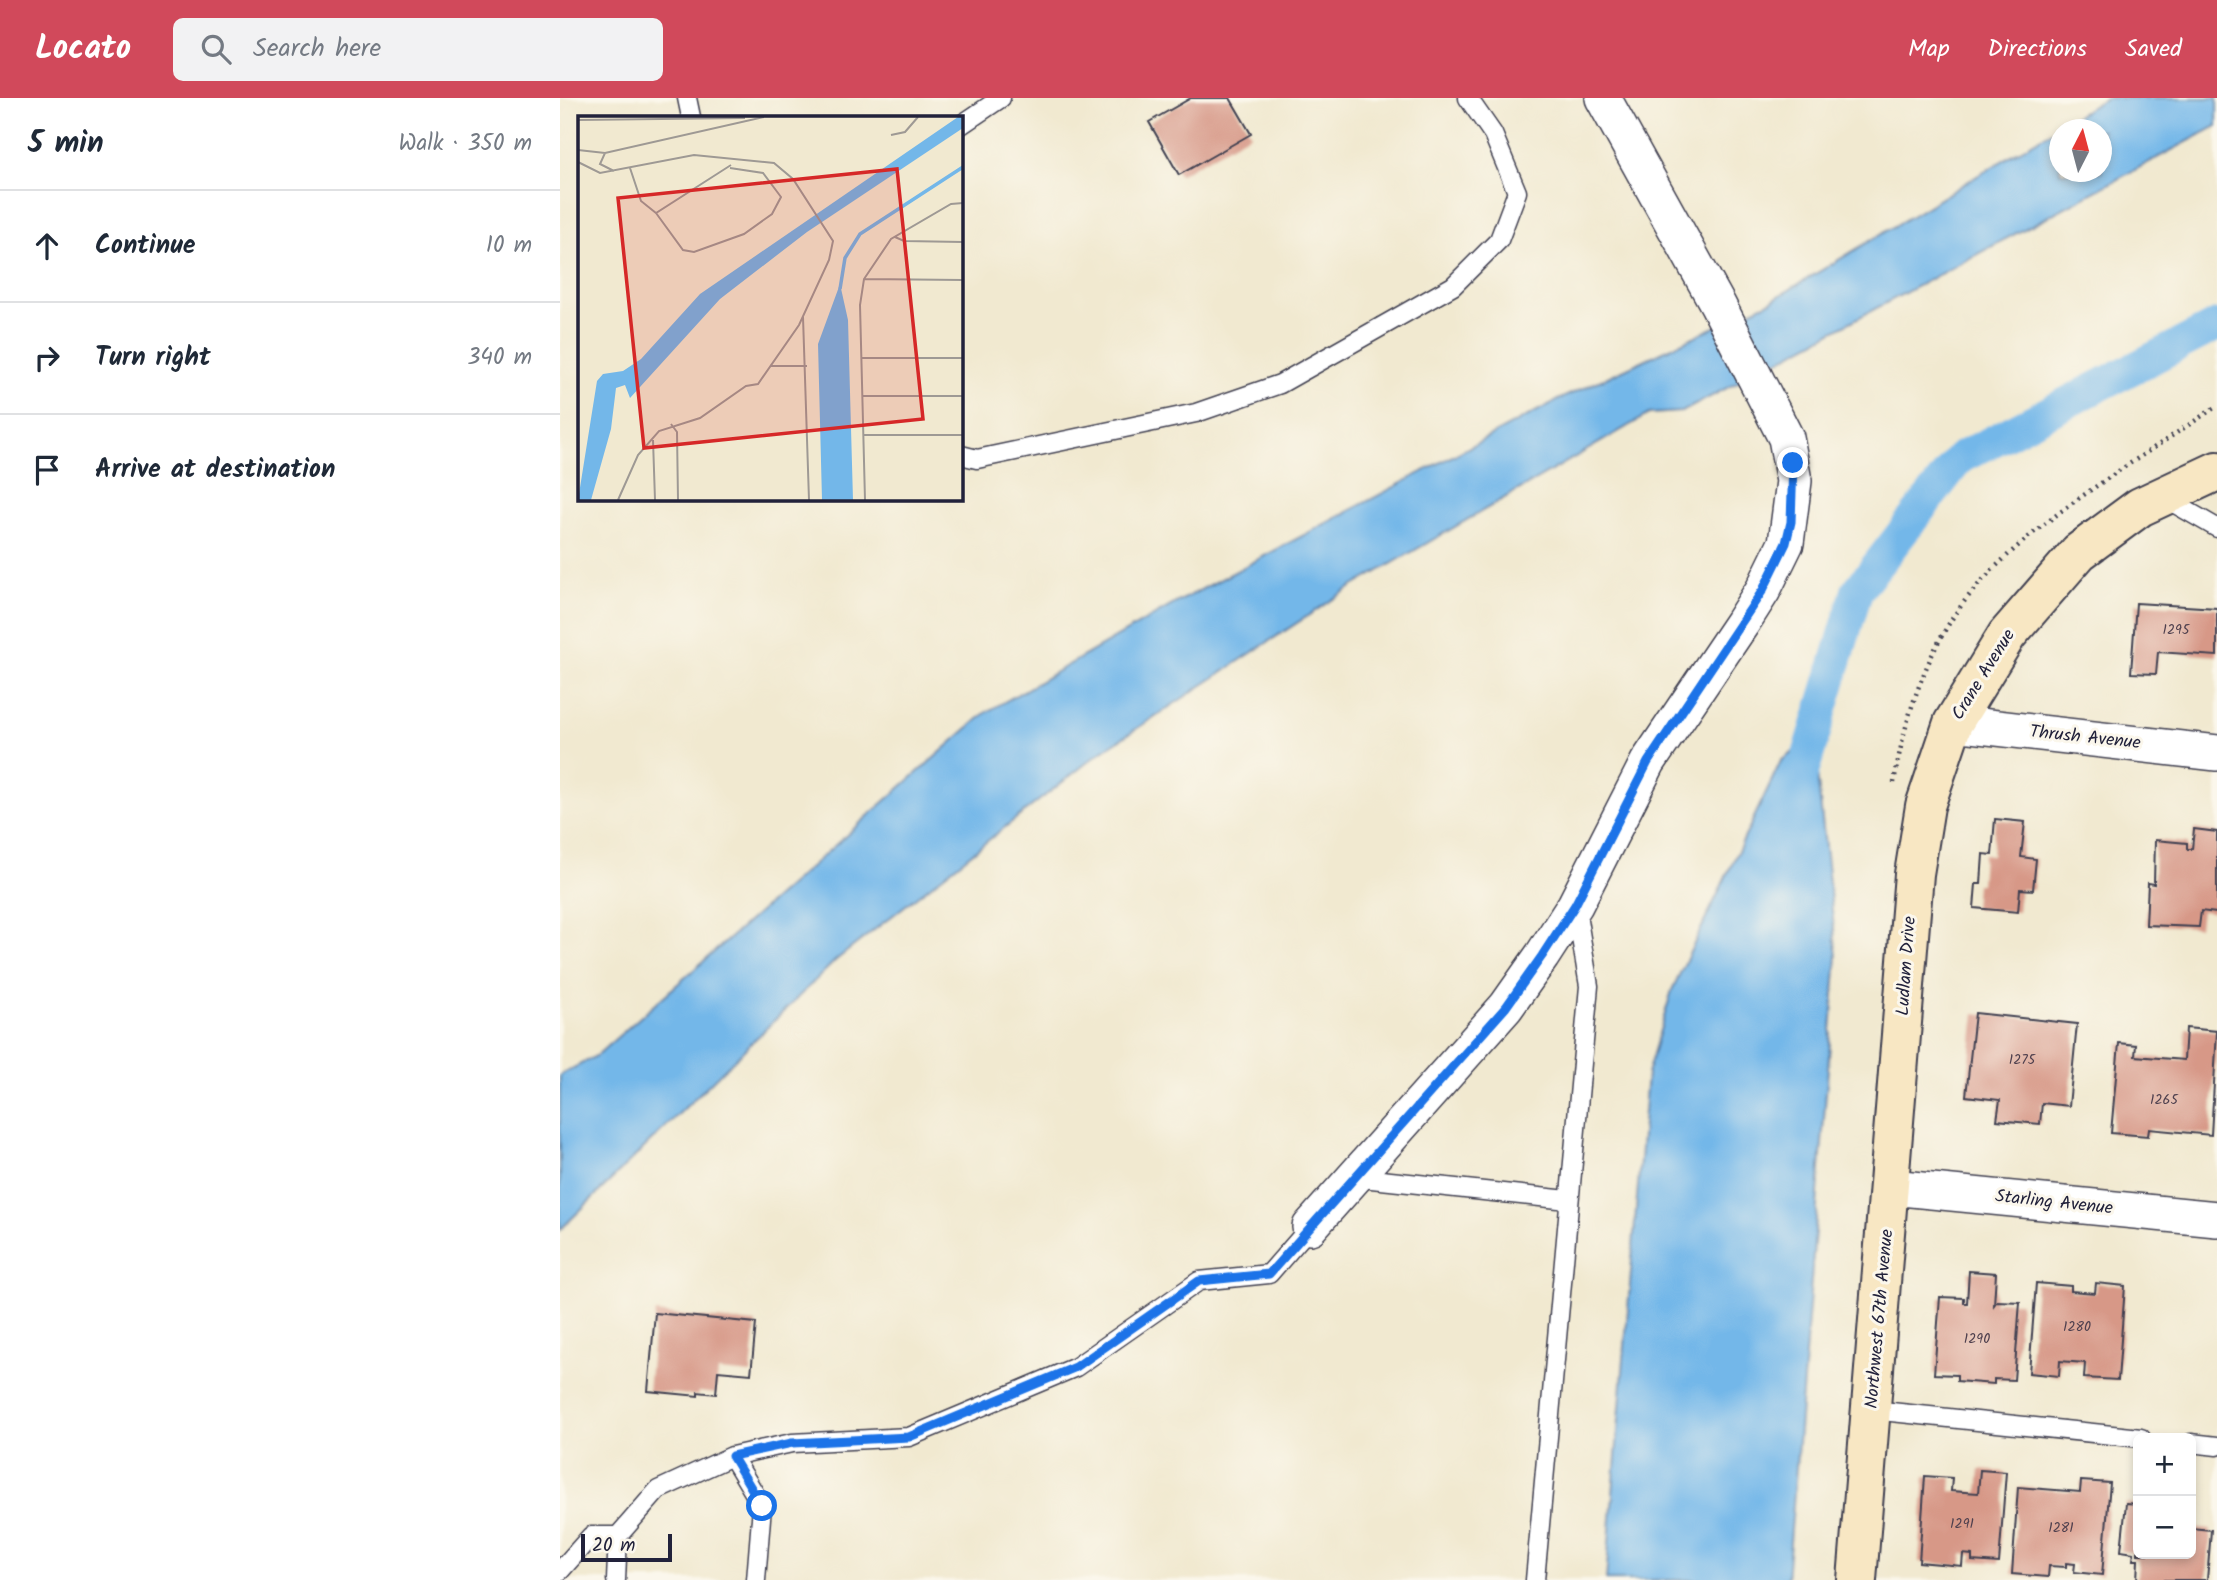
<!DOCTYPE html>
<html lang="en">
<head>
<meta charset="utf-8">
<style>
	:root { --surface:#fff; --page:#f2f2f3; --text:#1f2937; --muted:#747a83; --line:#e0e1e3; --accent:#d1495b }
	body { margin:0; font-family:Kalam,sans-serif; background:var(--page); color:var(--text) }
	.controls { position:absolute; right:21px; bottom:21px; display:grid; overflow:hidden; border-radius:10px; box-shadow:0 4px 10px #0003 }
	.controls button { width:63px; height:63px; display:grid; place-items:center; padding:0; border:0; border-bottom:2px solid var(--line); background:var(--surface); color:var(--text); font:35px sans-serif }
	.compass { position:absolute; left:1489px; top:21px; width:63px; height:63px; border-radius:50%; background:var(--surface); box-shadow:0 4px 10px #0003; rotate:6deg }
	.scale { position:absolute; left:21px; bottom:18px; width:91px; box-sizing:border-box; padding-left:7px; border:4px solid #22223b; border-top:0; font-size:19px; line-height:24px; white-space:nowrap; color:#22223b; -webkit-text-stroke:5px #fbf7ec; paint-order:stroke }
	.stop { position:absolute; width:21px; height:21px; margin:-16px; border:5px solid #1a73e8; border-radius:50%; background:#fff }
	.stop.end { background:#1a73e8; border-color:#fff; box-shadow:0 2px 7px #0008 }
	.list { margin:0; padding:0; list-style:none }
	h2 { display:flex; justify-content:space-between; align-items:center; height:91px; margin:0; padding:0 28px; font-size:30px }
	h2 small { font-size:23px; font-weight:400; color:var(--muted) }
	.list li { display:grid; grid-template-columns:46px 1fr auto; gap:21px; align-items:center; box-sizing:border-box; height:112px; padding:0 28px; border-top:2px solid var(--line) }
	.list b { display:block; font-size:26px; white-space:nowrap }
	.list em { font-size:23px; font-style:normal; color:var(--muted) }
	.icon { flex:none; width:38px; height:38px; fill:none; stroke:currentColor; stroke-width:2; stroke-linecap:round; stroke-linejoin:round }
	.map { position:relative; flex:none; width:1657px; height:1482px; overflow:hidden }
	header { display:flex; align-items:center; gap:42px; box-sizing:border-box; height:98px; padding:0 35px; background:var(--accent); color:#fff }
	header strong { font-size:33px }
	nav { display:flex; gap:38px; margin-inline-start:auto; font-size:24px }
	.search { width:490px; height:63px; background:var(--page); display:flex; align-items:center; gap:18px; box-sizing:border-box; padding:0 24px; border-radius:10px; color:var(--muted); font-size:26px }
	main { display:flex }
	aside { flex:1; background:var(--surface) }
	.map>svg:first-child { display:block }
	.water { fill:#73b7e9; stroke:#4a6c92; stroke-width:2; fill-rule:evenodd }
	.lines { fill:none; stroke-linecap:round; stroke-linejoin:round }
	.canal { stroke:#73b7e9; stroke-width:32 }
	.building { fill:#d79887 }
	.lane-casing { stroke:#414051; stroke-width:21 }
	.street-casing { stroke:#414051; stroke-width:38 }
	.secondary-casing { stroke:#414051; stroke-width:42 }
	.path { stroke:#414051; stroke-width:4.5; stroke-dasharray:2 5; stroke-linecap:butt }
	.lane { stroke:#fff; stroke-width:18 }
	.street { stroke:#fff; stroke-width:35 }
	.secondary { stroke:#f8e7c3; stroke-width:38 }
	.route { stroke:#1a73e8; stroke-width:9 }
	.labels { text-anchor:middle; dominant-baseline:central; stroke-width:6; stroke-linejoin:round; paint-order:stroke }
	.number-label { font-size:14px; fill:#4f404e }
	.street-label { font-size:18px; fill:#22223b; stroke:#fbf7ec }
	.inset-river { fill:none; stroke:#73b7e9; stroke-width:3.5 }
	.inset-road { fill:none; stroke:#9e9994; stroke-width:2 }
	.view { fill:#d62828; fill-opacity:0.15; stroke:#d62828; stroke-width:3.5 }
	.inset-edge { fill:none; stroke:#22223b; stroke-width:3.5 }
</style>
</head>
<body>
<header>
<strong>Locato</strong>
<div class="search"><svg class="icon" aria-label="search" viewBox="0 0 24 24"><circle cx="10" cy="10" r="6"/><path d="M15 15l6 6"/></svg>Search here</div>
<nav><a>Map</a><a>Directions</a><a>Saved</a></nav>
</header>
<main>
<aside>
<h2>5 min<small>Walk · 350 m</small></h2>
<ul class="list">
<li><svg class="icon" aria-label="ahead" viewBox="0 0 24 24"><path d="M12 20V5M6 11l6-6 6 6"/></svg><div><b>Continue</b></div><em>10 m</em></li>
<li><svg class="icon" aria-label="right" viewBox="0 0 24 24"><path d="M7 20v-9h11M14 6l5 5-5 5"/></svg><div><b>Turn right</b></div><em>340 m</em></li>
<li><svg class="icon" aria-label="arrive" viewBox="0 0 24 24"><path d="M6 21V4h12l-3 4 3 4H6"/></svg><div><b>Arrive at destination</b></div></li>
</ul>
</aside>
<div class="map">
<svg width="1657" height="1482" viewBox="0 0 1657 1482">
	<rect width="100%" height="100%" fill="#fbf7ec"/>
	<filter id="ink" filterUnits="userSpaceOnUse"><feTurbulence type="fractalNoise" baseFrequency=".0143" numOctaves="2"/><feDisplacementMap in="SourceGraphic" scale="14" xChannelSelector="R" yChannelSelector="G"/><feConvolveMatrix kernelMatrix="1 2 1 2 8 2 1 2 1" color-interpolation-filters="sRGB"/></filter>
	<filter id="wash" filterUnits="userSpaceOnUse"><feTurbulence type="fractalNoise" baseFrequency=".00686" numOctaves="4" result="noise"/><feDisplacementMap in="SourceGraphic" scale="28" xChannelSelector="R" yChannelSelector="G"/><feGaussianBlur stdDeviation="1.57" result="paint"/><feColorMatrix in="noise" values="0 0 0 0 0 0 0 0 0 0 0 0 0 0 0 0 0 1.4 0 .05"/><feComposite in="paint" operator="in"/></filter>
	<g filter="url(#wash)">
		<rect width="100%" height="100%" fill="#f1e9d0"/>
		<path class="water" d="M1546,0H1657V28L1122,314L1089,316L790,490L538,656L276,862L0,1132V977L36,958L425,615L616,505L998,302L1209,204ZM1500,32H1542V74H1500Z
			M1253,639L1277,858L1227,1482H1046L1087,976L1112,892L1221,663Z"/>
		<g class="lines">
			<path class="canal" d="M1241,681L1297,493L1400,360L1657,227"/>
		</g>
		<g id="blocks">
			<path class="building" d="M631,0H670L691,36L619,77L589,24Z
				M1576,505L1657,510V558L1598,554L1596,576L1571,575Z
				M1435,721L1465,724L1461,759L1476,761L1473,792L1460,791L1458,814L1414,810L1416,786H1421L1423,756L1432,757Z
				M1634,731L1657,734V815L1641,813L1639,829L1586,827L1588,785L1594,786L1595,742L1627,745V751H1632Z
				M1415,915L1517,926L1509,1008L1482,1005L1480,1026L1437,1022L1440,1002L1406,998Z
				M1626,930L1657,933L1651,1037L1589,1031L1588,1038L1551,1035L1559,945L1576,947L1575,958L1624,962Z
				M1409,1173L1436,1175L1434,1207L1437,1203L1460,1204L1454,1282L1434,1281V1286L1397,1283V1277L1374,1276L1380,1199L1404,1200V1205H1407Z
				M1476,1185L1511,1188V1193L1535,1195L1536,1185L1565,1188L1558,1282L1524,1280L1525,1265L1500,1263L1499,1278L1469,1275Z
				M95,1215L196,1225L191,1276L158,1273L156,1296L138,1294V1298L88,1293Z
				M1420,1372L1446,1374L1439,1465L1412,1463V1457L1403,1456L1402,1468L1359,1464L1365,1378L1392,1380L1391,1393L1418,1395Z
				M1521,1383L1550,1385L1542,1477L1514,1474L1515,1466L1506,1465V1469L1489,1468L1488,1479L1452,1476L1458,1389L1520,1394Z
				M1566,1405L1578,1406V1456H1631V1430L1651,1432L1647,1482H1577L1578,1462H1573L1574,1455L1561,1453Z"/>
		</g>
	</g>
	<g filter="url(#ink)">
		<use href="#blocks" fill-opacity="0" stroke="#414051" stroke-width="2"/>
		<g class="lines">
			<defs>
				<path id="lane" d="M127,0L131,19
					M401,27L441,0
					M401,357L417,361L636,315L720,286L893,188L939,142L957,94L933,36L908,0
					M1603,399L1657,430
					M793,1079L1008,1102
					M1312,1312L1581,1340
					M1631,1345L1657,1348
					M172,1358L202,1408L196,1482
					M0,1473L31,1438H58
					M56,1482L58,1438L98,1392L172,1358L232,1345L349,1339L516,1269L639,1183L709,1176L750,1129
					M975,1482L1029,888L1016,810"/>
				<path id="street" d="M1393,625L1657,655
					M1331,1089L1657,1121
					M750,1129L946,909L982,858L1015,807L1088,664L1182,525L1203,492L1226,445L1234,383L1226,340L1158,207L1043,0"/>
				<path id="secondary" d="M1297,1482L1354,776L1365,708L1393,625L1447,537L1519,454L1580,409L1657,373"/>
			</defs>
			<use href="#lane" class="lane-casing"/>
			<use href="#street" class="street-casing"/>
			<use href="#secondary" class="secondary-casing"/>
			<path class="path" d="M1334,685C1343,627 1364,560 1398,512C1455,432 1575,364 1657,308"/>
			<use href="#lane" class="lane"/>
			<use href="#street" class="street"/>
			<use href="#secondary" class="secondary"/>
		</g>
	</g>
	<g class="lines" filter="url(#ink)">
		<path class="route" d="M202,1408L172,1358L232,1345L349,1339L516,1269L639,1183L709,1176L946,909L982,858L1015,807L1088,664L1203,492L1226,445L1231,424L1233,365"/>
	</g>
	<g class="labels">
		<g class="number-label">
			<text x="1616" y="532">1295</text>
			<text x="1462" y="962">1275</text>
			<text x="1604" y="1002">1265</text>
			<text x="1517" y="1229">1280</text>
			<text x="1417" y="1241">1290</text>
			<text x="1402" y="1426">1291</text>
			<text x="1501" y="1430">1281</text>
		</g>
		<g class="street-label">
			<text transform="translate(1424 577) rotate(-58)">Crane Avenue</text>
			<text transform="translate(1525 640) rotate(6)">Thrush Avenue</text>
			<text transform="translate(1347 868) rotate(-86)">Ludlam Drive</text>
			<text transform="translate(1494 1105) rotate(6)">Starling Avenue</text>
			<text transform="translate(1320 1221) rotate(-85)">Northwest 67th Avenue</text>
		</g>
	</g>
	<g transform="translate(18 18)">
		<rect width="385" height="385" fill="#f1e9d0"/>
		<path d="M380,1H385V12L229,116L142,183L52,282L47,269L38,272L33,313L13,384H0L19,265L25,258L45,255L63,243L122,178ZM262,168L270,204L275,384H244L240,228Z" fill="#73b7e9"/>
		<path class="inset-river" d="M262,173L267,142L282,118L385,51"/>
		<path class="inset-road" d="M0,4L167,2M313,19L327,16L340,1M0,34L27,37L186,1M27,37L22,48L36,55M0,46L22,57L116,39L196,47L215,63L255,125L251,144L221,209L180,268L168,270L122,302L81,315L60,339L40,384M52,52L63,85L78,97L153,49M78,97L105,134L116,136L166,118L194,98L203,81L185,57L152,52M317,121L326,125L385,126M286,163L385,164M225,201L231,384M284,242H385M193,250H229M284,280H385M93,308L99,316L100,384M285,319H385M75,324L77,384M287,384L282,189L286,163L313,123L373,88L385,87"/>
		<path class="view" d="M319,53L345,303L66,332L40,82Z"/>
		<rect width="385" height="385" class="inset-edge"/>
	</g>
</svg>
<div class="controls">
<button>+</button>
<button>−</button>
</div>
<svg class="compass" viewBox="-18 -18 36 36"><path d="M0-13l5 13h-10z" fill="#e53935"/><path d="M0 13l5-13h-10z" fill="#747a83"/></svg>
<div class="scale">20 m</div>
<div class="stop" style="left:202px;top:1408px"></div>
<div class="stop end" style="left:1233px;top:365px"></div>
</div>
</main>
</body>
</html>
